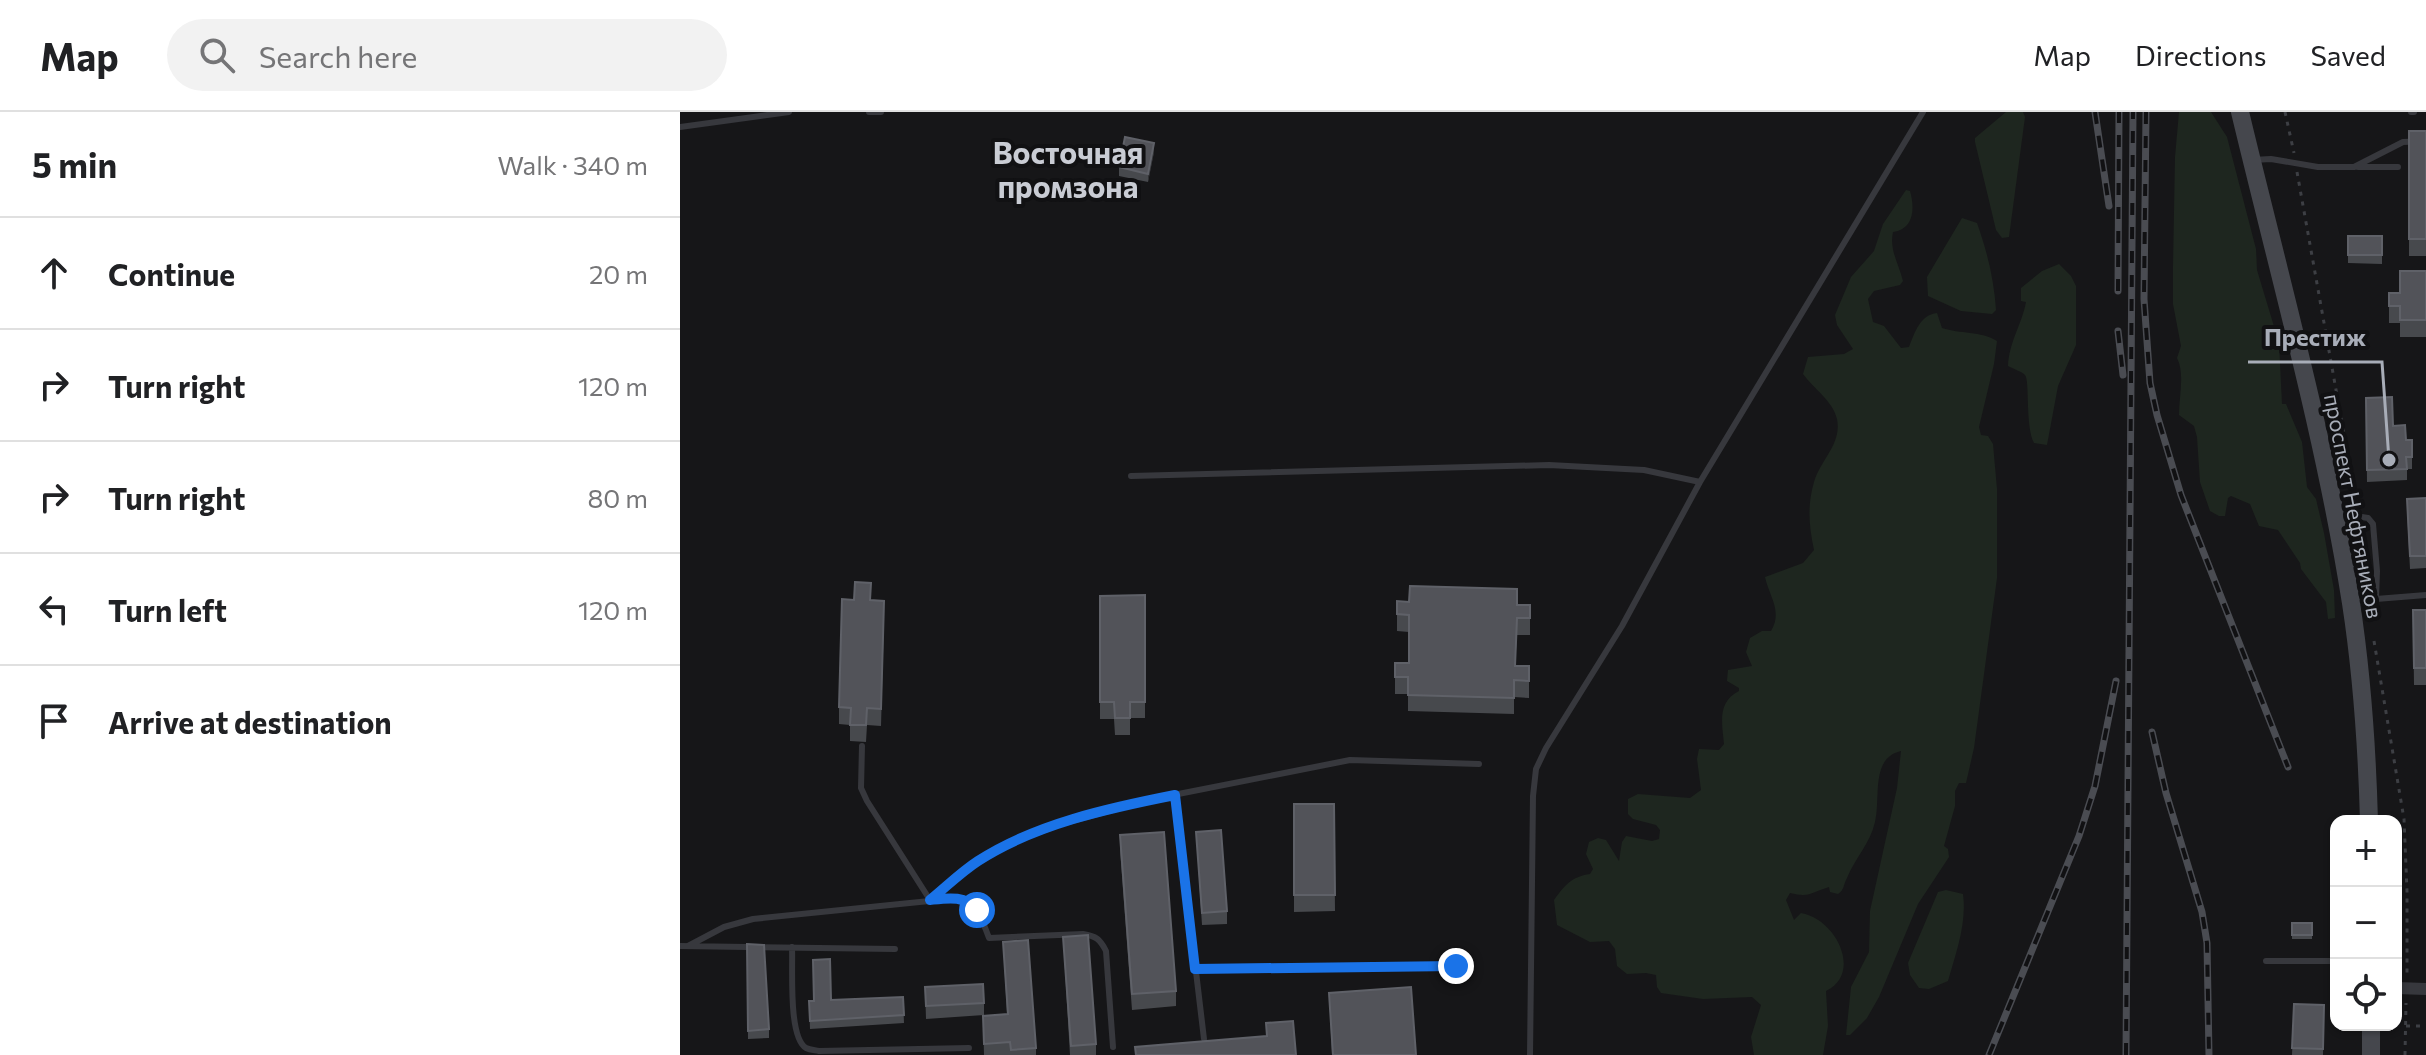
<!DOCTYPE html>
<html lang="en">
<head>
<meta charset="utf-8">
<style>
	:root { --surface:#fff; --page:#f2f2f2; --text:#202124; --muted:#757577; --line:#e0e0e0 }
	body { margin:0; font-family:Commissioner,sans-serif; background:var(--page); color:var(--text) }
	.controls { position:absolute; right:24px; bottom:24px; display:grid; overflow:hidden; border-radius:16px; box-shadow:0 2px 6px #0004 }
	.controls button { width:72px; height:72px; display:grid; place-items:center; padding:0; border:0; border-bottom:2px solid var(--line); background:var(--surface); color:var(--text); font:40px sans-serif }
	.stop { position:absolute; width:24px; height:24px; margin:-18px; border:6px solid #1a73e8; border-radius:50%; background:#fff }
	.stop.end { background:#1a73e8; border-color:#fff; box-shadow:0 2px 8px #0008 }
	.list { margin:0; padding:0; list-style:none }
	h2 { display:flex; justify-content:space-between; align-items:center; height:104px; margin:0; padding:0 32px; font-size:34px }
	h2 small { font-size:26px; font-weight:400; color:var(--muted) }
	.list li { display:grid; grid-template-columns:52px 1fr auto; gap:24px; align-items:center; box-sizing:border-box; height:112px; padding:0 32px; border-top:2px solid var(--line) }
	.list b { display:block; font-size:30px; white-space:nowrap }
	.list em { font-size:26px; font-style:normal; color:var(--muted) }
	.icon { flex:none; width:44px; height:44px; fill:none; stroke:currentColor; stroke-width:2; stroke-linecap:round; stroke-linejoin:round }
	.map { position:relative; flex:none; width:1746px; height:943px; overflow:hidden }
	header { display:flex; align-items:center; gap:48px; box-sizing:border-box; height:112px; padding:0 40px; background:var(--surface); border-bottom:2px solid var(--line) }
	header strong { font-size:38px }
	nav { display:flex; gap:44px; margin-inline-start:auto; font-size:28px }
	.search { width:560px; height:72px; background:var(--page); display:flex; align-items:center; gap:20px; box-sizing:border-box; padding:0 28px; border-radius:44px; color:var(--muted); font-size:30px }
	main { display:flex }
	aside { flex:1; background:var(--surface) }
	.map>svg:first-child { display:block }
	.green { fill:#1e261f }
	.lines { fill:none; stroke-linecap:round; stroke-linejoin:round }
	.path { stroke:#3d3f44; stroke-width:3; stroke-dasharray:4 6; stroke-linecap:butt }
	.service { stroke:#37383d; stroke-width:6 }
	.minor { stroke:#37383d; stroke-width:12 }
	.secondary { stroke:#45474d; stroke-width:18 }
	.rail-casing { stroke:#4a4c52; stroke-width:7 }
	.rail { stroke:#111113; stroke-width:4; stroke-dasharray:12; stroke-linecap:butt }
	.wall { fill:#47494d }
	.shaded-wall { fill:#2f3033 }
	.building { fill:#525359; stroke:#5f6168; stroke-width:2 }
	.route { stroke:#1a73e8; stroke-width:10 }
	.labels { text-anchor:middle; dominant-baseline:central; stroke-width:8; stroke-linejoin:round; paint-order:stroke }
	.street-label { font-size:22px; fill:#a8adb8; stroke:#111113 }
	.district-label { font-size:30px; font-weight:bold; fill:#c9ccd4; stroke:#111113 }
	.leader { fill:none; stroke:#a8adb8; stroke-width:3 }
	.callout-dot { fill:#a8adb8; stroke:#111113; stroke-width:3 }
	.callout-label { font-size:24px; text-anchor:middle; font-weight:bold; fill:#a8adb8; stroke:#111113; stroke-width:8; stroke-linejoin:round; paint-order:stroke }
</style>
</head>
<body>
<header>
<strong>Map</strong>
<div class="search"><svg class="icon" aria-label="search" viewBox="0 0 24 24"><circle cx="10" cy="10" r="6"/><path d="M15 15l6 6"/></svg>Search here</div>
<nav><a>Map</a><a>Directions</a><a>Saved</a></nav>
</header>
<main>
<aside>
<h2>5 min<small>Walk · 340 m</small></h2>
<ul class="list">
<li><svg class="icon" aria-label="ahead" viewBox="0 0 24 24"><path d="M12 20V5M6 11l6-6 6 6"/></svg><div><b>Continue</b></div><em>20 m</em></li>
<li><svg class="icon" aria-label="right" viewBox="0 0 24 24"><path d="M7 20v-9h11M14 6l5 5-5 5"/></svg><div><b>Turn right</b></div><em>120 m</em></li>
<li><svg class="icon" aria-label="right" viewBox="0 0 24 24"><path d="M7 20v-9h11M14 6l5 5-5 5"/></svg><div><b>Turn right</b></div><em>80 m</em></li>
<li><svg class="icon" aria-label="left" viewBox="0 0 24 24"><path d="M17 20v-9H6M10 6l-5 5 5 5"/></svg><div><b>Turn left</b></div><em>120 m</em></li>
<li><svg class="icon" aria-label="arrive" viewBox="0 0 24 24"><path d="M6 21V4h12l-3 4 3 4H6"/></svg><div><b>Arrive at destination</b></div></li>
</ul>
</aside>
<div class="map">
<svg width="1746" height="943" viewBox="0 0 1746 943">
	<rect width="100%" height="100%" fill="#161618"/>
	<path class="green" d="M1326,0H1343L1345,5L1329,125L1322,126L1316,118L1295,30V26Z
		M1499,0H1531L1547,25L1576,137L1577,158L1599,231L1602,292H1606L1622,330L1627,375L1636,387L1644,421L1654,478L1655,506L1648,507L1646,490L1621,457L1620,451L1598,418L1579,414L1570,392L1551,384L1548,386L1545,404H1539L1530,399L1520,370L1517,325L1514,314L1499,303C1499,285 1505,261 1497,246L1501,234L1493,192V155L1495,45Z
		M1226,78L1230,79C1235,96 1234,117 1213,120C1209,138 1219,152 1223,169L1220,173L1194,179L1188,187L1193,210L1204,214L1221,236L1229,235C1235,220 1240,203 1257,201L1262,216C1280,222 1301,219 1317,229L1314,252L1299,315L1301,323L1308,324L1313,332L1317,377V466L1294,636L1286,671H1279L1275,679V694L1264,734L1268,737L1269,745L1238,792L1199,885L1187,906L1170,923H1166L1171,875L1189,840L1190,799L1217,676L1221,639C1190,646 1201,686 1195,710C1190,732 1175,746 1167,766C1163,773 1165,777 1158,782L1150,780L1149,775C1132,780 1130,786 1110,781L1106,788L1114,808L1121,801C1156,807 1183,861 1146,879L1148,914L1143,943H1074L1071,925L1081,893L1072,885L1023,887L981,881L977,875L976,863L966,861L947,862L937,854L935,837L929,829L910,830L877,813L874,788C885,773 891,765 910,762L913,757L906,742L909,730L918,726L926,728L939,749L942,730L946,724L972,729L979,727L980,718L976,713L953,707L948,702V687L958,682L1010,686L1021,678L1017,647L1019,637L1039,638L1044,632C1042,611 1037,590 1059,579V576L1047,569L1048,558L1072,554L1066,540L1070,526L1082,519H1091C1103,499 1089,484 1085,465L1123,451L1134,438C1129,414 1127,394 1134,370C1141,347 1162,332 1157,307C1153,289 1133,276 1123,262L1128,245L1164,242L1173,237L1157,213L1155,203L1171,165L1194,139L1203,112Z
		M1282,106L1297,111C1307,139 1314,167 1316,198L1312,202L1281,199L1248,184L1247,165Z
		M1379,152L1391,164L1396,174V233L1378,274L1367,333L1354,331C1345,314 1350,268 1345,263C1341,259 1333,257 1328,254C1329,230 1342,212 1346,190L1341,189V176L1362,159Z
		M1266,778L1283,782C1287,811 1276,841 1268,869L1249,877L1239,876L1230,863L1228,851L1258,780Z"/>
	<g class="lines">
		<path class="path" d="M1605,0L1614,41
			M1617,60L1677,395
			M1680,414L1685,454
			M1694,529L1724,707L1727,779V863
			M1726,914H1746
			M1725,943L1726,891"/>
		<path class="service" d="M189,0H201
			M1731,0H1734
			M0,15L109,0
			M1572,48L1591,47L1638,55H1674L1723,30L1746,29
			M1678,55H1718
			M451,364L869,353L964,358L1020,370
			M1657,401L1688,406L1693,412L1697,459L1696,487L1674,491
			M1696,487L1746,483
			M182,634L181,676L187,689L250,788L297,750L336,729L381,712L473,687L670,648L799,652
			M495,683L524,927
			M0,834L215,837
			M8,834L44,815L73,807L279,786C298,792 302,808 309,826L403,822C416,824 420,827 426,839L433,935
			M112,835C113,856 108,925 126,936C130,938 134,938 139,939L289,936
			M1586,849H1656
			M515,857L776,854
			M850,943L853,684L856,657L866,636L942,514L1020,370L1243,0"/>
		<path class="minor" d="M1716,876L1746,877"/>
		<path class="secondary" d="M1560,0C1599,163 1645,326 1671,491C1682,563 1687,636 1689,709
			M1691,913V943"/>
		<defs>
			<path id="rail" d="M1415,0L1429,94
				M1466,0L1464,187L1470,271L1477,303L1501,383L1608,655
				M1438,179L1439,0
				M1438,219L1443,263
				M1472,620L1486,681L1522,800L1527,831L1529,943
				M1309,943L1399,724L1415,674L1436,569
				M1446,943L1453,0"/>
		</defs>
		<use href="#rail" class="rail-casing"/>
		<use href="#rail" class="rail"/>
	</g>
	<path class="wall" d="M1729,19H1746V144H1729Z
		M474,40L468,70L439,64V55Z
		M1668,124H1702V152L1668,151Z
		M1746,159V225H1720V211H1709V181H1720Z
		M1686,286L1726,328H1732V357H1727V368L1687,370Z
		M1746,386V456L1730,457L1727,400Z
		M465,483V606H450V623H435L434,607H420V484Z
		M191,488L204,506L201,614L187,613L186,630L170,629V613L159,612V595Z
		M837,493H850V523H837L835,554H849V586L834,585V602L728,599V582H715V565L729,551V520L717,519V502Z
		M1733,498H1746V573H1734Z
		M614,692H654L655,799L614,800Z
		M516,720L547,799V812L522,813Z
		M440,723L496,879V894L452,898L440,738Z
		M1612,811H1632V827H1612Z
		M383,825L416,932V943H390Z
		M323,830L356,936V943H304L303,904L327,902Z
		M67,832L89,917V926L68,927Z
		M245,875L304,891V903L246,907Z
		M649,881L736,943H652Z
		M223,885L224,911L130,917L129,889Z
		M1614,892L1644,893L1643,943H1612Z"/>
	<path class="shaded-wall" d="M474,31V40L468,70V62Z"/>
	<path class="building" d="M1729,19H1746V127H1729Z
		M445,25L474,31L468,62L439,55Z
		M1668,124H1702V143H1668Z
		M1720,159H1746V208H1720V194H1709V181H1720Z
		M1712,285L1713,314L1725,313L1726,328H1732V345H1726L1727,357L1687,358L1686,286Z
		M1746,386V444H1730L1727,387Z
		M175,470L191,471L190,488L204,489L201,597L187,596L186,613H170L171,596L159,595L162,487L174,488Z
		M730,474L837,477V493H850V506H837L835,554H849V569L834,568V586L728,583V565H715V551H729V503L717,502V489L729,490Z
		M465,483V590H450V606H435L434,590H420V484Z
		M1733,498H1746V556H1734Z
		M614,692H654L655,783H614Z
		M541,718L547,799L522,801L516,720Z
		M484,720L496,879L452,882L440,723Z
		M1612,811H1632V823H1612Z
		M408,823L416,932L391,934L383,825Z
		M348,828L356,936L331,938L330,930L304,932L303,904L328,902L323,830Z
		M67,832L84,833L89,917L68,919Z
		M150,847L151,888L223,885L224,903L130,909L129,889H134L133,848Z
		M303,872L304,891L246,894L245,875Z
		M731,875L736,943H653L649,881Z
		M1614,892L1644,893L1643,937L1612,936Z
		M613,909L616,943H456L455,935L587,924L586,911Z"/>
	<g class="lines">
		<path class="route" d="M297,798C285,783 268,786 250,788C266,775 281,760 298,749C355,712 429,696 495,683L515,857L776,854"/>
	</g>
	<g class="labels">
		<g class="street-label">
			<text transform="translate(1674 394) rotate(79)">проспект Нефтяников</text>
		</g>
		<g class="district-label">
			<text x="388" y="39">Восточная<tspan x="388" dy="34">промзона</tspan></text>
		</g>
	</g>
	<path class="leader" d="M1709 348L1702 250H1568"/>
	<circle class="callout-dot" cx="1709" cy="348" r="8"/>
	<g class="callout-label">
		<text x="1635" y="234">Престиж</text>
	</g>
</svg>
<div class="controls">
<button>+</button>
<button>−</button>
<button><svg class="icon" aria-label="locate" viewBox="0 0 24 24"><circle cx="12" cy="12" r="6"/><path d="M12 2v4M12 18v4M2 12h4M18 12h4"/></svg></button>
</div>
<div class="stop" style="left:297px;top:798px"></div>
<div class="stop end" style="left:776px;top:854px"></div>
</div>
</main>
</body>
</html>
